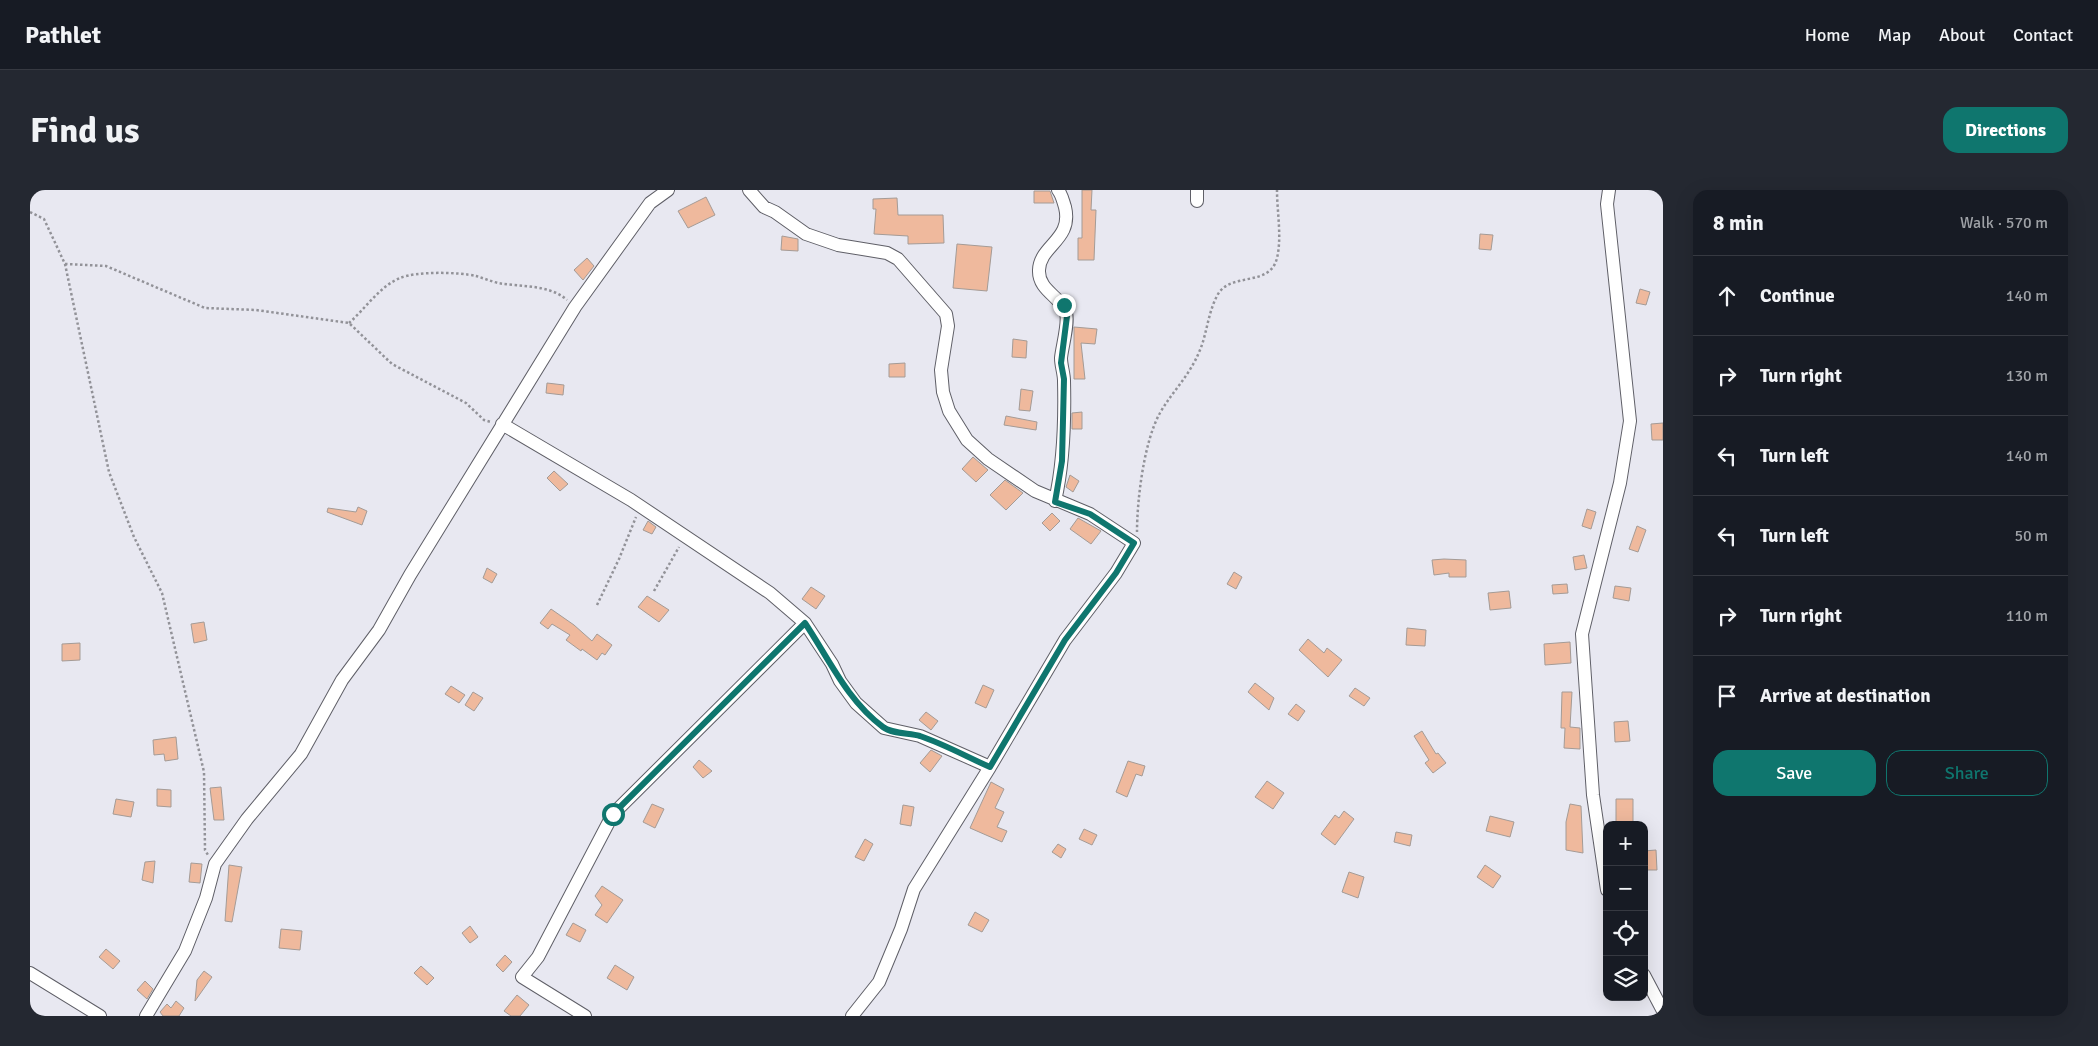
<!DOCTYPE html>
<html lang="en">
<head>
<meta charset="utf-8">
<style>
	:root { --surface:#171b24; --page:#242831; --text:#f1f3f6; --muted:#9ea1a6; --line:#363941; --accent:#0f766e }
	body { margin:0; font-family:Signika,sans-serif; background:var(--page); color:var(--text) }
	.controls { position:absolute; right:15px; bottom:15px; display:grid; overflow:hidden; border-radius:10px; box-shadow:0 5px 20px #0002 }
	.controls button { width:45px; height:45px; display:grid; place-items:center; padding:0; border:0; border-bottom:1px solid var(--line); background:var(--surface); color:var(--text); font:25px sans-serif }
	.stop { position:absolute; width:15px; height:15px; margin:-11px; border:4px solid #0f766e; border-radius:50%; background:#fff }
	.stop.end { background:#0f766e; border-color:#fff; box-shadow:0 1px 5px #0008 }
	.list { margin:0; padding:0; list-style:none }
	h2 { display:flex; justify-content:space-between; align-items:center; height:65px; margin:0; padding:0 20px; font-size:21px }
	h2 small { font-size:16px; font-weight:400; color:var(--muted) }
	.list li { display:grid; grid-template-columns:32px 1fr auto; gap:15px; align-items:center; box-sizing:border-box; height:80px; padding:0 20px; border-top:1px solid var(--line) }
	.list b { display:block; font-size:19px; white-space:nowrap }
	.list em { font-size:16px; font-style:normal; color:var(--muted) }
	.actions { display:flex; gap:10px; padding:15px 20px }
	.actions a { flex:1; padding:11px 0; border:1px solid var(--accent); border-radius:15px; text-align:center; font-size:18px; color:var(--accent) }
	.actions .main { background:var(--accent); color:#fff }
	.icon { flex:none; width:28px; height:28px; fill:none; stroke:currentColor; stroke-width:2; stroke-linecap:round; stroke-linejoin:round }
	.map { position:relative; flex:none; width:1633px; height:826px; overflow:hidden; border-radius:15px }
	header { display:flex; align-items:center; gap:30px; box-sizing:border-box; height:70px; padding:0 25px; background:var(--surface); border-bottom:1px solid var(--line) }
	header strong { font-size:24px }
	nav { display:flex; gap:28px; margin-inline-start:auto; font-size:18px }
	.intro { display:flex; align-items:center; justify-content:space-between; box-sizing:border-box; height:120px; padding:0 30px }
	h1 { margin:0; font-size:35px }
	.button { padding:12px 22px; border-radius:15px; background:var(--accent); color:#fff; font-size:18px; font-weight:700 }
	main { display:flex; gap:30px; padding:0 30px }
	aside { flex:1; background:var(--surface); border-radius:15px; box-shadow:0 5px 20px #0002 }
	.map>svg:first-child { display:block }
	.building { fill:#efb99d; stroke:#a49b96 }
	.lines { fill:none; stroke-linecap:round; stroke-linejoin:round }
	.minor-casing { stroke:#5f5f67; stroke-width:14 }
	.path { stroke:#929298; stroke-width:2.5; stroke-dasharray:2.5 2.5; stroke-linecap:butt }
	.minor { stroke:#fff; stroke-width:12 }
	.route { stroke:#0f766e; stroke-width:6 }
</style>
</head>
<body>
<header>
<strong>Pathlet</strong>
<nav><a>Home</a><a>Map</a><a>About</a><a>Contact</a></nav>
</header>
<div class="intro"><h1>Find us</h1><a class="button">Directions</a></div>
<main>
<div class="map">
<svg width="1633" height="826" viewBox="0 0 1633 826">
	<rect width="100%" height="100%" fill="#e8e8f1"/>
	<path class="building" d="M1052,0H1062L1061,20H1066L1064,70H1048V48H1052Z
		M1004,1H1020L1024,13H1004Z
		M676,7L685,25L658,38L648,21Z
		M867,8L868,25H913L914,53L878,54V46L844,44L846,19H843V9Z
		M1450,44L1463,45L1461,60L1449,59Z
		M752,46L768,49V61L751,60Z
		M927,54L962,57L957,101L923,98Z
		M557,68L564,76L553,90L544,80Z
		M1610,99L1620,102L1616,115L1606,113Z
		M1044,137L1067,139L1065,154L1051,153L1055,189H1044Z
		M983,149L997,151L996,168L982,167Z
		M875,173V187H859V174Z
		M517,193L534,195L533,205L516,203Z
		M991,199L1003,201L1000,221L989,220Z
		M1052,222V239H1042V223Z
		M976,226L1007,232L1006,240L974,235Z
		M1633,233V250H1622L1621,234Z
		M943,267L958,280L946,292L932,279Z
		M524,281L538,294L530,301L517,288Z
		M1040,285L1049,291L1043,302L1036,297Z
		M975,290L993,303L976,320L960,305Z
		M328,317L337,321L332,335L297,322L298,318L326,322Z
		M1557,319L1566,322L1561,339L1552,336Z
		M1022,323L1030,331L1020,341L1012,333Z
		M1048,328L1071,341L1061,354L1040,339Z
		M618,331L626,337L622,344L613,340Z
		M1607,336L1616,340L1608,362L1599,359Z
		M1554,365L1557,378L1545,380L1543,367Z
		M1414,369L1436,370V387H1419V383L1404,385L1402,370Z
		M457,378L467,384L462,393L453,388Z
		M1204,382L1212,387L1206,399L1197,394Z
		M1537,394L1538,403L1523,404L1522,395Z
		M1585,396L1601,398L1599,411L1583,408Z
		M781,397L795,406L786,419L772,409Z
		M1479,401L1481,418L1460,420L1458,403Z
		M617,406L639,420L629,432L608,417Z
		M521,419L544,435L562,451L567,444L582,455L575,465L572,463L567,470L552,459L551,461L536,450L540,445L522,434L518,439L510,433Z
		M174,432L177,450L164,453L161,434Z
		M1377,438L1396,440L1395,456L1376,455Z
		M1278,449L1294,463L1297,458L1312,470L1298,487L1269,460Z
		M1540,452L1541,473L1515,475L1514,454Z
		M50,453V470L32,471V454Z
		M1225,493L1244,508L1239,520L1218,502Z
		M953,495L964,500L956,518L945,513Z
		M421,496L435,505L429,513L415,504Z
		M1325,498L1340,508L1334,516L1319,506Z
		M443,502L453,508L444,521L435,515Z
		M1532,502H1542L1540,537L1550,538V559L1534,558L1535,538H1531Z
		M1266,514L1275,521L1268,531L1258,524Z
		M896,522L908,531L901,540L889,530Z
		M1598,531L1600,551L1585,552L1584,532Z
		M1392,541L1406,564L1408,563L1416,573L1403,583L1395,573L1399,570L1384,546Z
		M146,547L148,569L135,571L134,564L124,565L123,550Z
		M901,560L912,566L900,582L890,573Z
		M669,570L682,581L673,588L663,577Z
		M1098,571L1115,576L1112,586L1106,584L1097,607L1086,602Z
		M1237,591L1254,603L1243,619L1225,607Z
		M961,592L974,599L965,618L974,622L967,637L977,641L972,652L940,638Z
		M191,597L194,630H184L180,598Z
		M127,599L141,600V617L127,616Z
		M86,609L104,612L101,627L83,624Z
		M1586,609H1603V635H1586Z
		M622,614L634,619L625,638L613,632Z
		M1540,614L1551,616L1553,663L1536,660V632Z
		M873,615L884,617L881,636L870,634Z
		M1314,621L1324,629L1305,655L1291,644L1305,625L1309,628Z
		M1460,626L1484,632L1480,647L1456,641Z
		M1054,639L1067,645L1062,655L1049,649Z
		M1366,642L1382,645L1380,656L1364,652Z
		M835,649L843,654L834,671L825,667Z
		M1028,654L1036,659L1031,668L1022,662Z
		M1626,660L1627,680H1614V661Z
		M125,671L123,693L112,690L115,672Z
		M161,673L172,674L170,693L159,692Z
		M199,675L212,677L202,732L195,731Z
		M1455,675L1471,686L1463,698L1447,687Z
		M1319,682L1334,687L1328,708L1312,702Z
		M572,696L593,710L577,733L565,725L572,715L565,706Z
		M945,722L959,730L952,742L938,735Z
		M543,733L556,740L550,752L536,745Z
		M440,736L448,747L440,753L432,743Z
		M251,739L272,741L270,760L249,758Z
		M76,759L90,771L83,779L69,767Z
		M475,765L482,772L473,782L466,775Z
		M585,775L604,787L597,800L577,788Z
		M391,776L404,788L397,795L384,783Z
		M174,781L182,787L165,811L167,790Z
		M115,791L123,799L117,809L107,800Z
		M487,805L499,815L490,826H481L474,821Z
		M146,811L154,818L149,826H133L130,822L137,814L141,818Z"/>
	<g class="lines">
		<defs>
			<path id="minor" d="M719,0L734,17L745,22L776,44L808,55L857,63L868,69L916,124L918,136L911,180L913,202L919,221L937,250L958,269L1005,301L1060,324L1104,353L1086,383L1035,450L960,577L884,699L871,739L849,792L822,826
				M1167,11V0
				M472,234L601,310L740,403L775,433L802,474L810,491L826,513L854,538L890,546L960,577
				M1025,311C1034,272 1035,231 1034,191C1034,183 1031,176 1031,168C1032,157 1039,133 1036,123C1032,107 1008,101 1009,80C1010,55 1043,50 1035,17C1033,11 1032,5 1028,0
				M1577,700L1563,605L1552,444L1590,293L1600,231L1577,14L1579,0
				M0,783L70,826
				M1614,785L1633,821
				M116,826L155,761L176,708L185,674L217,629L271,564L312,490L349,440L380,385L545,117L620,13L638,0
				M555,826L492,787L508,767L583,624L775,433"/>
		</defs>
		<use href="#minor" class="minor-casing"/>
		<path class="path" d="M0,22L14,29L35,74L79,282L104,347L132,403L174,582L175,660L178,665
			M35,74L76,76L175,118L226,120L319,133L362,174L436,213L454,230L461,232
			M319,133C335,119 350,96 370,88C386,81 429,82 446,86C453,88 460,91 468,93C490,97 519,94 537,110
			M1107,342C1107,310 1114,251 1130,223C1143,200 1159,187 1170,160C1177,143 1178,123 1187,106C1199,81 1240,98 1247,68C1252,47 1247,22 1247,0
			M624,401L649,357
			M567,415L589,369L606,327"/>
		<use href="#minor" class="minor"/>
	</g>
	<g class="lines">
		<path class="route" d="M583,624L775,433C799,469 817,510 853,537C862,544 879,543 890,546C914,554 937,567 960,577L1035,450L1086,383L1104,353L1060,324L1025,312L1032,271L1034,189L1031,173L1037,126L1034,115"/>
	</g>
</svg>
<div class="controls">
<button>+</button>
<button>−</button>
<button><svg class="icon" aria-label="locate" viewBox="0 0 24 24"><circle cx="12" cy="12" r="6"/><path d="M12 2v4M12 18v4M2 12h4M18 12h4"/></svg></button>
<button><svg class="icon" aria-label="layers" viewBox="0 0 24 24"><path d="M12 4l9 5-9 5-9-5zM3 14l9 5 9-5"/></svg></button>
</div>
<div class="stop" style="left:583px;top:624px"></div>
<div class="stop end" style="left:1034px;top:115px"></div>
</div>
<aside>
<h2>8 min<small>Walk · 570 m</small></h2>
<ul class="list">
<li><svg class="icon" aria-label="ahead" viewBox="0 0 24 24"><path d="M12 20V5M6 11l6-6 6 6"/></svg><div><b>Continue</b></div><em>140 m</em></li>
<li><svg class="icon" aria-label="right" viewBox="0 0 24 24"><path d="M7 20v-9h11M14 6l5 5-5 5"/></svg><div><b>Turn right</b></div><em>130 m</em></li>
<li><svg class="icon" aria-label="left" viewBox="0 0 24 24"><path d="M17 20v-9H6M10 6l-5 5 5 5"/></svg><div><b>Turn left</b></div><em>140 m</em></li>
<li><svg class="icon" aria-label="left" viewBox="0 0 24 24"><path d="M17 20v-9H6M10 6l-5 5 5 5"/></svg><div><b>Turn left</b></div><em>50 m</em></li>
<li><svg class="icon" aria-label="right" viewBox="0 0 24 24"><path d="M7 20v-9h11M14 6l5 5-5 5"/></svg><div><b>Turn right</b></div><em>110 m</em></li>
<li><svg class="icon" aria-label="arrive" viewBox="0 0 24 24"><path d="M6 21V4h12l-3 4 3 4H6"/></svg><div><b>Arrive at destination</b></div></li>
</ul>
<div class="actions"><a class="main">Save</a><a>Share</a></div>
</aside>
</main>
</body>
</html>
